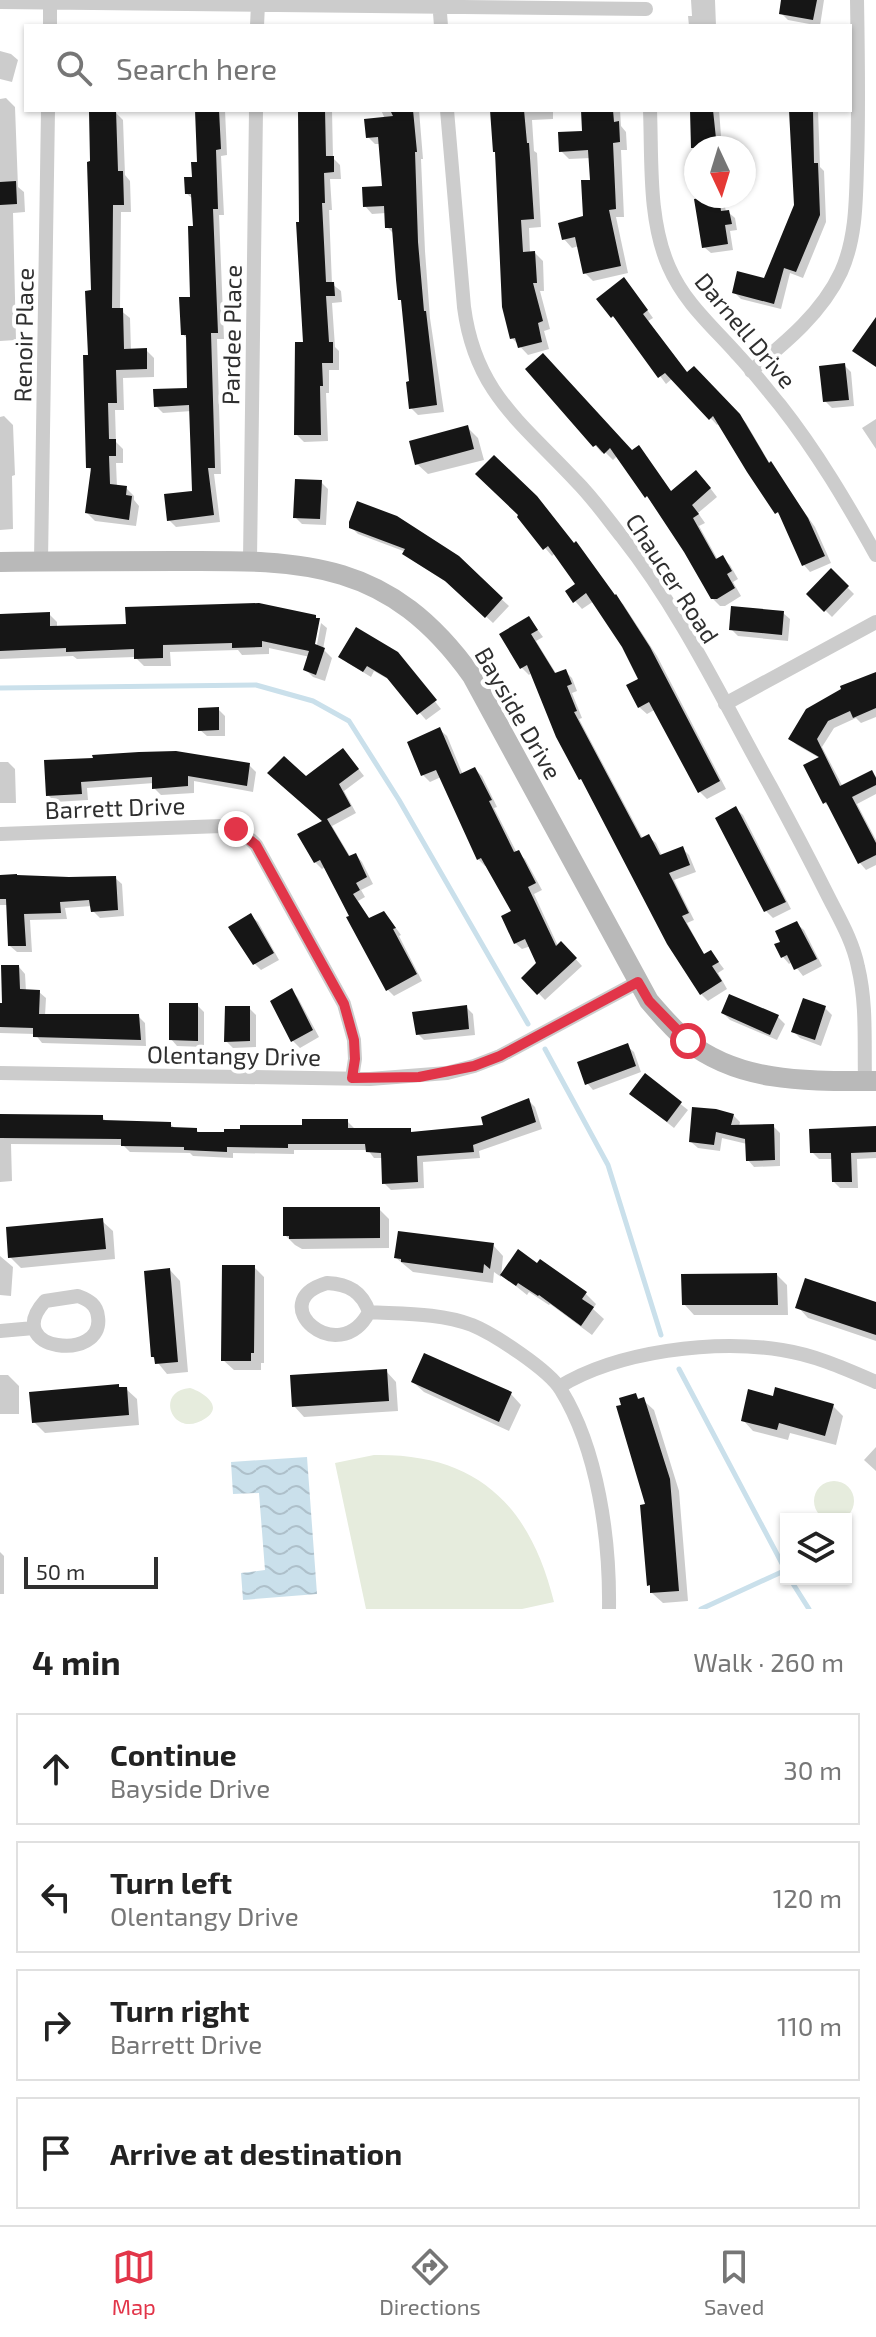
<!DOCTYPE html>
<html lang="en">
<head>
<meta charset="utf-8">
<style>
	:root { --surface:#fff; --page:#f6f6f6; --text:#222; --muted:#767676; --line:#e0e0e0; --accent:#e23549 }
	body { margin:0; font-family:"Exo 2",sans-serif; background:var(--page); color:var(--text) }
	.controls { position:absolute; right:24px; bottom:24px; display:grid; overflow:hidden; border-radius:0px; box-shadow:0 2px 6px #0004 }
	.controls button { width:72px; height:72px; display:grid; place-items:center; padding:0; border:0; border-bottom:2px solid var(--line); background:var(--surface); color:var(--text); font:40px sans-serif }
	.compass { position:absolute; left:684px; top:136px; width:72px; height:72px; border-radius:50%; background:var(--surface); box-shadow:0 2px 6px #0004; rotate:176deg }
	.scale { position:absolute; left:24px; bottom:20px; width:134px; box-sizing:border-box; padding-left:8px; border:4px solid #2f2f2f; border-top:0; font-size:22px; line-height:28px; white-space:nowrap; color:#2f2f2f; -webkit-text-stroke:6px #fff; paint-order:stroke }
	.stop { position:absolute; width:24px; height:24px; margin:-18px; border:6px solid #e23549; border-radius:50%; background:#fff }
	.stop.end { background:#e23549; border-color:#fff; box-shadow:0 2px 8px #0008 }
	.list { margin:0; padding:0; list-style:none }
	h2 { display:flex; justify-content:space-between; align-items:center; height:104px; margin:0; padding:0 32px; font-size:34px }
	h2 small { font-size:26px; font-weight:400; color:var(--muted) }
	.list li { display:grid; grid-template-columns:52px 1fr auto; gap:24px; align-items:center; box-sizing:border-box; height:112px; margin:0 16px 16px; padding:0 16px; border:2px solid var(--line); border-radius:0px }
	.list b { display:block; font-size:30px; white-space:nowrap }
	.list p { margin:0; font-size:26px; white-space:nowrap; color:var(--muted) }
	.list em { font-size:26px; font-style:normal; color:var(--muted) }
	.icon { flex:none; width:44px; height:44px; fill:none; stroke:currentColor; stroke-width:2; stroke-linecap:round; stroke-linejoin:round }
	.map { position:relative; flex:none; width:876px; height:1609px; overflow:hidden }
	.search { position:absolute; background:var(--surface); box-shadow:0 2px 6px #0004; left:24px; right:24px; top:24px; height:88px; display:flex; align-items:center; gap:20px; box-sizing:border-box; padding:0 28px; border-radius:0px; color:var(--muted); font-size:30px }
	.sheet { height:616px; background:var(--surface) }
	nav { display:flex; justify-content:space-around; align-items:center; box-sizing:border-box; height:112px; border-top:2px solid var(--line); background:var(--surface); font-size:22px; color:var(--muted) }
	nav a { display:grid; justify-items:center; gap:4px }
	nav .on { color:var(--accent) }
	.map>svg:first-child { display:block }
	.green { fill:#e6ecdd }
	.water { fill:url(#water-waves) }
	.shadow { fill:#0003 }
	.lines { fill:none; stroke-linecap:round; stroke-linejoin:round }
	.stream { stroke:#cae0eb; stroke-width:5 }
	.building { fill:#161616 }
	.street { stroke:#ccc; stroke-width:14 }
	.secondary { stroke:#b9b9b9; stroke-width:20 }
	.route { stroke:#e23549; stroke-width:10 }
	.labels { text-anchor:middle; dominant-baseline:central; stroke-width:8; stroke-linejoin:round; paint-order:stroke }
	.street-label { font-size:24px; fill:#2f2f2f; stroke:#fff }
</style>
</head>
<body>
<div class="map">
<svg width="876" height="1609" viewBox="0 0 876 1609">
	<defs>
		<pattern id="water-waves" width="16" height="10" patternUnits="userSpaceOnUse" patternTransform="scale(2)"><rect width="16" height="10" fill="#cae0eb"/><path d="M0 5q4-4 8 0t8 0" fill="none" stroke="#aec0ca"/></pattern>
	</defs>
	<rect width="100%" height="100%" fill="#fff"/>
	<path class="green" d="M190,1388C203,1392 224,1406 206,1418C173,1441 153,1391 190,1388Z
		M374,1455C477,1453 530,1505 554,1602L522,1609H366L335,1463Z
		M814 1501a20 20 0 1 1 40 0a20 20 0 1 1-40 0Z"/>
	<path class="water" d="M307,1457L317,1594L243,1600L241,1573L265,1570L259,1493L233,1494L231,1462Z"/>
	<path class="shadow" d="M691,0H715L716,26H689L688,16H692Z
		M783,0H824L820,26L788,20L781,13Z
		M0,51L11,54L18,60L12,82L0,79Z
		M6,98L15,107L18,187L24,192L25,212L13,213L16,340L0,341V99Z
		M197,110H225L227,155L221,156L224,215H219L224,339H217L221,474H214L220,522L176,527L169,520L194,493L192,411L163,413L156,406L190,390L188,340L183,334L192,299L194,200L186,193L199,163Z
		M299,110H332L333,158L340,165L341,179H330L332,210H329L332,284L341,291L342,302L332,303L335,347L339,351V370H329V393H326L328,441L304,442L296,434L305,344Z
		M381,110H419L423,159H421L425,251L430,318L444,412L418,415L411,408V383L403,302L400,299L395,235L387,227L386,213L372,214L365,206L384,188L380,144H375L368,137L385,119Z
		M492,110H553V119L532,120L534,151L537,153L541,227L529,228L530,253H535L543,261L544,291H540L550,329L544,331L549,349L528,355L512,338Z
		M583,110H620L621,126L626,132L627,150H621L624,217H616L628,273L593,281L585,273L579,246L572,248L564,239L585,217L592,182L591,158L569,159L561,151L584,133Z
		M691,110H719L722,148H696V196H723L726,212H728L735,218L737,230L730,231L733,250L711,253L704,247L695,193Z
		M791,110H818L820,167L824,171L826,222L803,278L790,273L781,309L741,299L734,292L765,281L796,206Z
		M115,112L123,120L125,175L130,181L131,212H121L120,310L130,318L131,351L146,350L154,358V377L123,378L124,410H115L116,442L123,449V463H116L117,487L126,488L134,496V500L139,506L136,526L95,521L87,513L93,472L88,467L93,292Z
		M630,286L653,318L648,321L688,374L694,368L746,423L770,464L815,527L831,563L810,572L804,565L783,519L777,512L720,422L717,425L673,378L666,384L620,322L612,316Z
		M844,365L851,372L854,406L832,408L825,401Z
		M528,369L632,452L639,447L672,493L704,480L717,497L698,513L705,523L699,526L718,560L722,558L730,565L738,579L733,582L741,596L725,606H720L712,598L686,551L618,455L613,460L604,451L602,453Z
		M4,416L13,425L15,475L12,476L13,529L0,530V417Z
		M876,419V449L862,428Z
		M467,427L478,438L484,460L428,474L417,464Z
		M321,482L328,489L326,525L302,524L295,517Z
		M519,517L623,604L657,656L726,789L707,799L700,792L656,709L647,714L639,707L641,680L623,646L594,601L582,609L575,601L578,584L555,553L552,556Z
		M351,527L457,558L509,606L493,623L454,587L412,560L406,552L358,534Z
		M831,571L854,594L832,617L809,594Z
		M783,613L790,619L788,641L738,636L731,629Z
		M49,614L57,622V628L319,620L311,654L315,655L321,623L327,628L323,649L332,658L325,681L313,677L305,669L310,657L269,648V654L242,655L238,650L170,652L171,666H144L135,657L77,659L73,656L0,659V616Z
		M529,618L543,637L536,641L557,675L565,671L572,678L577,691L572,693L582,718L579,719L643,839L649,837L656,843L662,856L682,848L689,855L696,872L674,880L694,920L687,923L705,956L711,952L724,969L718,973L727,989L708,1001L701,994L532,672L529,675L522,668L502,635Z
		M397,654L441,709L426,720L393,682L374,671L371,677L348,663L341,657Z
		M876,674V717L861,723L856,718L834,728L822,747L843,787L872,772L876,777V794L857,804L876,840V865L866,870L860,863L832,809L825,803L821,759L797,745L790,739Z
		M218,709L225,716V736H207L200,730Z
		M440,730L447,736L463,775L475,769L482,776L497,807L494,808L517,853L525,859L542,890L534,894L558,946L561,943L582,966L545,1000L524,978L539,964L531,946L522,949L515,943L513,912L487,865L485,866L478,859L441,777L430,782L423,775Z
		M349,757L364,776L344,791L356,813L332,826L351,858L356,855L362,862L373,884L361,890L365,897L358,901L370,920L384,913L390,920L401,935L399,936L422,981L394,996L388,990L326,866L322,869L315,862L325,822L305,778Z
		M46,761L249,765L256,772L253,792L194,781V793L161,795L154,788V783L87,788L88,800L55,802L48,795Z
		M0,762H8L15,769L16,803H0Z
		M736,809L743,815L791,909L773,918L766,911L744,871Z
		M0,877L115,878L122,884L124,916L100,918L93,911L92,906L65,908L67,919L30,920L32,952H17L10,946L8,905H0Z
		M251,916L258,922L279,960L261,970L254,963Z
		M797,924L804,930L822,966L803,976L792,962L789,964L783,957V942Z
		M19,967L25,974L26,991L39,992L46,998L45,1016H138L145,1023L146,1046L42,1043L35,1034L0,1033V1005H4Z
		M292,991L298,998L319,1037L300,1048L293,1041L272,1001Z
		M197,1005L204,1012V1047L177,1046L171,1039Z
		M466,1007L473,1014L475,1035L424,1040L418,1034Z
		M249,1008L256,1015V1047L233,1048L226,1041Z
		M825,1008L832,1015L821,1046L800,1038L794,1032Z
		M723,1013L778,1017L785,1024L777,1040L730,1020Z
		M627,1046L634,1052L641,1072L593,1090L587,1083Z
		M645,1076L688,1110L674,1128L639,1100Z
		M528,1100L535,1107L542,1129L479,1151L480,1158L423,1162L424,1188L391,1190L384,1183L383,1158H374L368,1150H294V1154L233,1153V1158L193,1156L190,1153L130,1152L123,1145L11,1144L12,1181L0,1182V1117H102L107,1122L170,1124L176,1129L196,1130L201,1134L304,1127L347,1121L354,1128L410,1130L413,1134L486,1127Z
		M733,1115L740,1122L739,1127L773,1126L780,1133V1166L754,1167L748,1160L747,1144L722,1138L720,1151L698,1148L691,1142Z
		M876,1128V1158L857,1159L858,1188H840L834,1182L833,1159H819L812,1152Z
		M379,1209L389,1219V1248L302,1249L295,1245L285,1235Z
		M102,1221L113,1231L115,1259L21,1268L10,1257Z
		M493,1245L503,1256L501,1277L494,1272L493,1283L413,1272L396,1258Z
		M0,1256L13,1267L11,1296L0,1295Z
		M540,1262L586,1294L596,1304L593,1309L604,1319L592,1335L550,1304L549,1305L529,1292L527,1295L502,1275L538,1266Z
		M254,1267L264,1277V1363H261V1370H234L223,1360Z
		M170,1270L180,1281L188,1372L167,1374L153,1357Z
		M777,1275L787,1285L788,1315H694L684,1304Z
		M876,1304V1341L808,1318L798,1307Z
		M386,1371L396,1382L398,1411L304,1417L294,1406Z
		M0,1375H8L19,1386V1414H0Z
		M413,1382L511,1394L521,1405L509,1431L424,1392Z
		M121,1389H126L137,1399L139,1425L45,1433L34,1422Z
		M635,1395L640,1400H643L654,1410L679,1491L688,1601L663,1603L652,1593L649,1585L647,1506L624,1406Z
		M774,1399L833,1406L843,1416L836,1445L790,1433L788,1440L753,1431L743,1420Z
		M876,1447V1471L864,1460Z
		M0,1552L4,1556V1594H0Z"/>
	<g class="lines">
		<path class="stream" d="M0,688L256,685L313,701L349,721L399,800L528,1024
			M545,1049L608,1165L661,1335
			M679,1369L786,1571
			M790,1579L809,1609
			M701,1609L786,1570"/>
	</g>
	<path class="building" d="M781,0H817L813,20L779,14Z
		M116,110L118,171H123L124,205H113L112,308H123L124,349L147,348V369L116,370L117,403H108L109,439H116V456H109L110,484L127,486L126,495L132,496L129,520L85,513L91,468H86L83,355H88L85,291L91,290L87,162L90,161L89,111Z
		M195,110H219L221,149L216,150L218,209H213L218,333H211L215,468H208L214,515L167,521L164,494L192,491L189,405L154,407L153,389L187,388L186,335H181L179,297H190L188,226H193L191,194H185L184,177H192L191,162H197Z
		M298,110H325L326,156H334V172L324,173L325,203H322L326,282H334L335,296H326L329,342H333V363H322L323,386H320L321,435H294L295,342H303L296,222H299Z
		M390,110H413L417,152H415L418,242L424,311H426L437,405L409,409L406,382L409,381L401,300H398L396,280L392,228H385L384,206L363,207L362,187L382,186L378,137L366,138L364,119L393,116Z
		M490,110H524L527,143H529L534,219L521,220L523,252L535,251L537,283H533L543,321L538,323L542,342L518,348L515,338L510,339L502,307L495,152H493Z
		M581,110H613L614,122L619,121L620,142L613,143L616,209L609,210L621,266L583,274L575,237L562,240L558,223L583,216L581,180H590L588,150L559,152L558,132L582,131Z
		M690,110H713L717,148H691Z
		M789,110H813L814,163H818L820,215L796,272L784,268L774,304L732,293L737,271L764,278L794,205Z
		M16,181L17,204L0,205V182Z
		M712,196H719L721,211L729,210L732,224L725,225L728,244L702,248L694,199Z
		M624,277L648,310L643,314L687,372L694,366L740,414L769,463L771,461L808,518L825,556L802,566L778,512L775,514L747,472L713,416L709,420L665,373L658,378L613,316L611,318L596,299Z
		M876,317V367L852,351Z
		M543,353L632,450L639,445L671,491L696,470L711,488L692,505L699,514L693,518L716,559L723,555L732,571L727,574L735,588L717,599H711L684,552L647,496L645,498L610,448L604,454L596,445L593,447L525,369Z
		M845,363L849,400L823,402L819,366Z
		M468,425L474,449L415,465L409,441Z
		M494,455L537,496L574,543L576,541L615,595L616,594L650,647L720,781L698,793L649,702L638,708L626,685L638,679L622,647L586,593L573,603L565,591L575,584L548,546L543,550L517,517L518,515L475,474Z
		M295,479L322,480L320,519L293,518Z
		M357,501L397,516L459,556L503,598L485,618L445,581L402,554L405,549L349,528V522Z
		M831,568L849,586L824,612L806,594Z
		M259,603L316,615V618H320L315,644L325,648L316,675L303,670L309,651L262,641V647L232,648V643L163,645V658L134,659V649L66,652V648L0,651V614L50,612V626L126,624L125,607Z
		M731,606L784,611L782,635L729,630Z
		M529,616L538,630L531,634L555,673L566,669L572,684L567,686L577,711L574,712L641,838L649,834L660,855L683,846L690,865L669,873L689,913L682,916L704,954L711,950L719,962L712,966L722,981L700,995L667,944L581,779L579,780L556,737L527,665L520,669L499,634Z
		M356,627L398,652L437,700L417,715L387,678L367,666L363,672L338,657Z
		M876,672V708L853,718L850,711L828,721L817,739L840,786L872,770L876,778V785L852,797L876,843V855L858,864L826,802L823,804L803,765L819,757L788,739L806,709L841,689L840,686Z
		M219,707V730L198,731V708Z
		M440,727L460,774L475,767L492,800L489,801L514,852L519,850L536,883L528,887L556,946L561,941L577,958L537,995L521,978L536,963L525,939L514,944L501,916L511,911L481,858L477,860L436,770L421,776L407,742Z
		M343,748L359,769L339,784L351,806L327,819L349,856L356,853L367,877L356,883L360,890L353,894L369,918L384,911L396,928L393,929L417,974L386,991L346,917L349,916L320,860L314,863L297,834L322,821L267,773L284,756L306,776Z
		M176,751L250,763L247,786L188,776V786L152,789V777L81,782L82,794L46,796L44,760L93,758L92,755L139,752Z
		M736,806L786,902L764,912L715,818Z
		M17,874V875L69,877L116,876L118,910L91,912L89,900L60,902L61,913L24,914L26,946H8L6,899H0V875Z
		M251,913L274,953L253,965L228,927Z
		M797,921L817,959L794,970L787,955L781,958L774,944L780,942L775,931Z
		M1,965H19L20,989L40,990L39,1014H139L141,1040L33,1037V1028L0,1027V1003H2Z
		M292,988L313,1030L291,1042L270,1001Z
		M729,994L779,1015L770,1035L721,1013Z
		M803,998L826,1006L815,1040L791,1032Z
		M169,1003H198V1041L169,1040Z
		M467,1005L469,1029L416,1035L412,1012Z
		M225,1006H250V1041L224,1042Z
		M628,1043L636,1066L585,1085L577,1062Z
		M645,1073L682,1102L667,1122L629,1094Z
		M529,1098L536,1122L473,1145L474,1152L417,1156L418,1182L382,1184L381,1153L366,1152L365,1144H288V1148L227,1147V1152L184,1150V1147L121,1146V1139L0,1138V1114L103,1115V1120L171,1122V1127L197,1128V1132H224V1129H240V1125H302V1119H348V1128H411V1132L483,1125L481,1117Z
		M692,1107L716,1109L734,1114L731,1125L774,1124L775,1160L746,1161L745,1139L716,1132L714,1145L689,1142Z
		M876,1126V1152L851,1153L852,1182H832L831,1153H810L809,1129Z
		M283,1207H380V1238L289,1239V1236H283Z
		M103,1218L106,1249L8,1258L6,1227Z
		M398,1231L494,1243L490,1269L484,1264L483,1273L401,1262V1259L394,1258Z
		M518,1249L537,1263L540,1259L587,1292L582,1299L594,1307L581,1326L539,1295L538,1296L518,1283L516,1286L500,1275Z
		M222,1265H255L254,1353H251V1361H221Z
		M170,1268L178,1362L155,1364L154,1357H151L144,1271Z
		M777,1273L778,1305H682L681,1274Z
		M805,1278L876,1302V1335L795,1308Z
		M424,1353L512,1392L499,1422L411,1382Z
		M387,1369L389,1401L292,1407L290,1375Z
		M119,1384V1387H127L129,1415L32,1423L29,1392Z
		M775,1387L834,1404L825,1436L779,1423L777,1430L741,1421L748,1389L773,1396Z
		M636,1393L638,1399L644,1397L670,1479L679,1591L650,1593V1585L647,1586L640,1505L645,1504L616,1406L621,1405L619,1398Z"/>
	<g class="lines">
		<path class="street" d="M439,0L441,26
			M0,2L646,9
			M50,26V3
			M257,26L258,4
			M447,110L464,307C475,392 521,422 576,481C593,498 607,518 622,537C682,613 724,703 771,787C790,822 809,858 827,894C839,918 853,941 858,967C867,1004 864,1043 865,1081
			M650,110C652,161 648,220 669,267C684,302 712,326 737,354C752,370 766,388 780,405C817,452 847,503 876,555
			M751,371C785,343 822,313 841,272C856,239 856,201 857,165C859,110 858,55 857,0
			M250,560L256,110
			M41,561L48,110
			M725,704L876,622
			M0,834L222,826C237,829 246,834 256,845L344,1004L354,1040L355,1059L352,1078
			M0,1073L370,1079L447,1073L474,1066L500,1056L638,982
			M327,1283C349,1284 362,1292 369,1312C339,1370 262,1302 327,1283Z
			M78,1296C89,1300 97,1305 98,1317C105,1363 0,1351 45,1301Z
			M369,1312C404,1314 440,1313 472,1325C494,1334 549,1370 561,1390C598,1450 610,1539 609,1609
			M0,1331L34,1328
			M559,1387C617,1351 715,1339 782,1350C815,1355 846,1369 876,1382"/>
		<path class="secondary" d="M0,562C59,561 118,561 177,561C306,560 390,561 472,676L649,1001C661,1015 673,1029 687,1041C741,1084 811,1081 876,1081"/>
	</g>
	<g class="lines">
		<path class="route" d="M236,829L256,845L344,1004L354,1040L355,1059L352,1078L419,1077L474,1066L500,1056L638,982L649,1001L688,1041"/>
	</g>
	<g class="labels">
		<g class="street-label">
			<text transform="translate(746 330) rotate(50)">Darnell Drive</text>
			<text transform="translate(23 335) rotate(-89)">Renoir Place</text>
			<text transform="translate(231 335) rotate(-89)">Pardee Place</text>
			<text transform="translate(673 578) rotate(57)">Chaucer Road</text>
			<text transform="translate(519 713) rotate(60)">Bayside Drive</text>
			<text transform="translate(115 807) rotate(-2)">Barrett Drive</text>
			<text transform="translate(234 1055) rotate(1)">Olentangy Drive</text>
		</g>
	</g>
</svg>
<div class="controls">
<button><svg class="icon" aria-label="layers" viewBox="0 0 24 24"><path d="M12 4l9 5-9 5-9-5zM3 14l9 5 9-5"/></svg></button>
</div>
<svg class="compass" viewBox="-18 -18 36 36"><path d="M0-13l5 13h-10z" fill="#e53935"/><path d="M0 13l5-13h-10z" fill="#767676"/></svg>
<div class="scale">50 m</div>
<div class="stop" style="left:688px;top:1041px"></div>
<div class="stop end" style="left:236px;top:829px"></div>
<div class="search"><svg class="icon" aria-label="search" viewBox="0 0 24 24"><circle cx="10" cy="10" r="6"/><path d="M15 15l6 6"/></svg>Search here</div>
</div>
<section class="sheet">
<h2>4 min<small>Walk · 260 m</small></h2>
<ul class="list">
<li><svg class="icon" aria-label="ahead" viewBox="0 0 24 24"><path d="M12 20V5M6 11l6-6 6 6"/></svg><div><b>Continue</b><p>Bayside Drive</p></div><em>30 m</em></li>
<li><svg class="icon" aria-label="left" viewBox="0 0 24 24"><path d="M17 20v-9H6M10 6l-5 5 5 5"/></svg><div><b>Turn left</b><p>Olentangy Drive</p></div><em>120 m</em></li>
<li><svg class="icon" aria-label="right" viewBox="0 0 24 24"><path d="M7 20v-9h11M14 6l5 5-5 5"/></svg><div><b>Turn right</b><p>Barrett Drive</p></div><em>110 m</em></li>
<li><svg class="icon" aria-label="arrive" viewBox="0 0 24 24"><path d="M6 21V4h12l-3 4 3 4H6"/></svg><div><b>Arrive at destination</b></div></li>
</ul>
</section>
<nav>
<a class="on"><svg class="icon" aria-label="map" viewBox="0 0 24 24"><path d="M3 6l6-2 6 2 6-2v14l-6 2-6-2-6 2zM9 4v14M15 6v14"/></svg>Map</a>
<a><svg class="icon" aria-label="directions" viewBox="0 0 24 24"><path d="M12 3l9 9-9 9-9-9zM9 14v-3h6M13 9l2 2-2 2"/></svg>Directions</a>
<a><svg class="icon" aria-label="saved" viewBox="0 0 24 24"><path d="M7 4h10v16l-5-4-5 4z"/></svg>Saved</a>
</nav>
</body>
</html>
